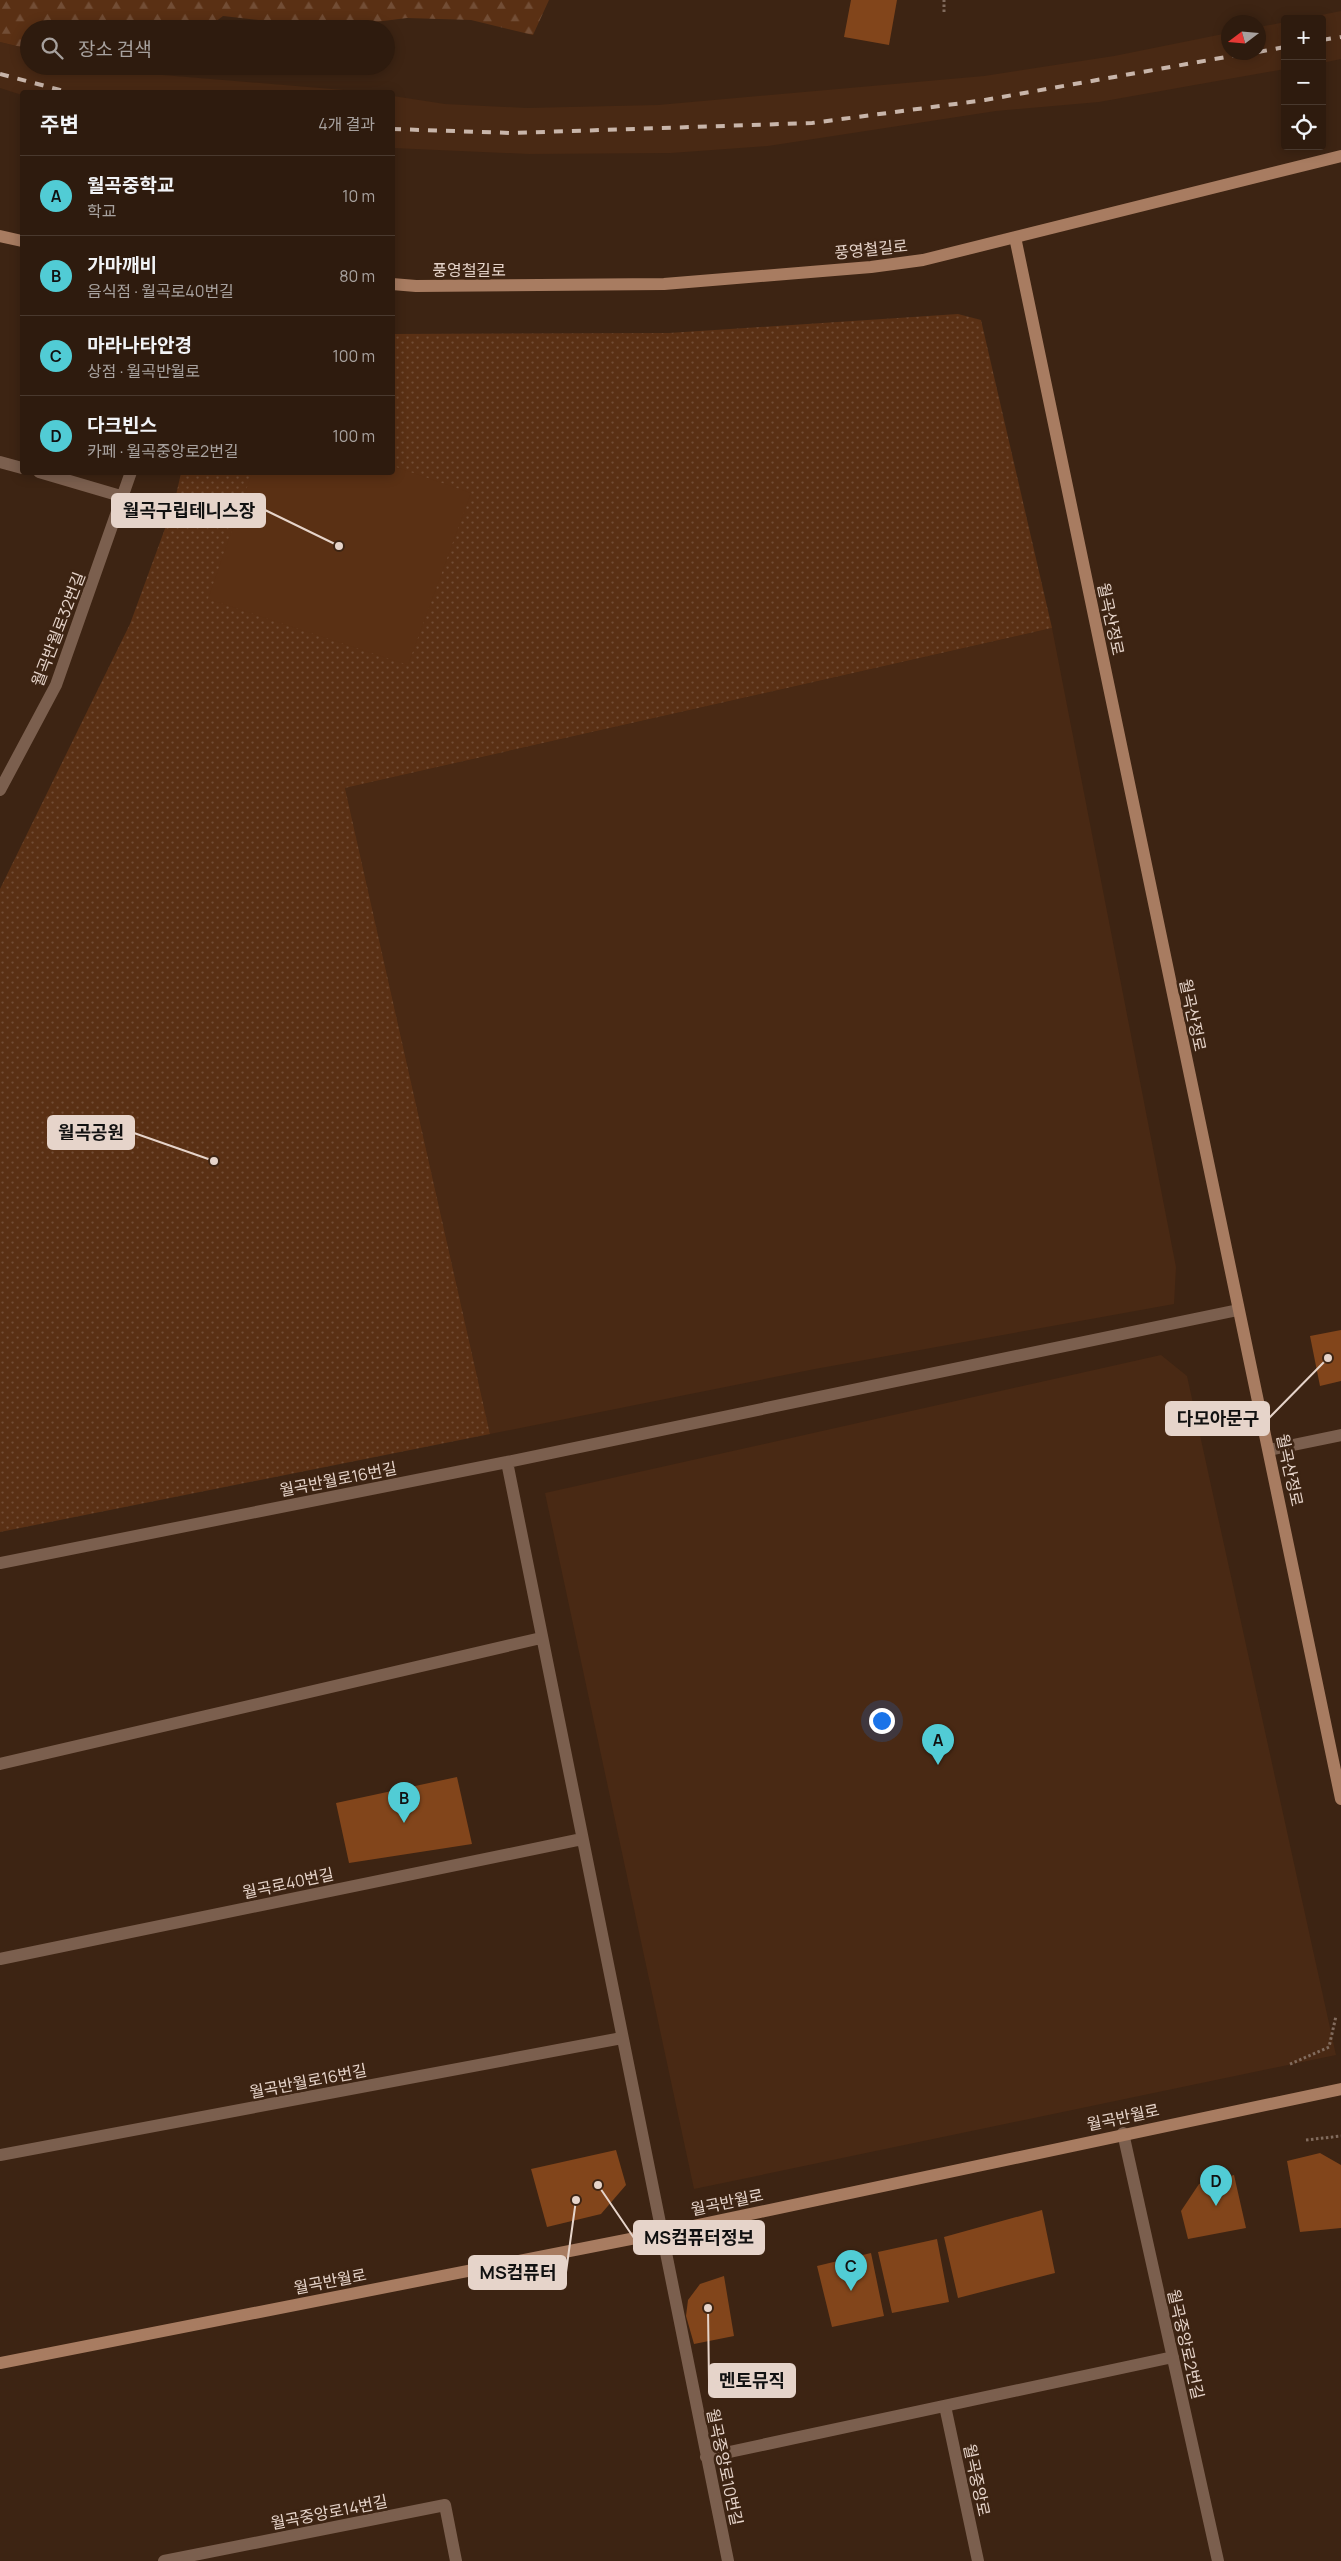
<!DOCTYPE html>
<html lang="ko">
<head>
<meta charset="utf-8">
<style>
	:root { --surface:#2e1b0e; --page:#362417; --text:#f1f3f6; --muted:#a7a19e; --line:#49392e; --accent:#51ccd5 }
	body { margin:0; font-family:Manrope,"Noto Sans KR",sans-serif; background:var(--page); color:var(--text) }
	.controls { position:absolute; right:15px; top:15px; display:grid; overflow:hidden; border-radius:5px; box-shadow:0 2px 12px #0003 }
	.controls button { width:45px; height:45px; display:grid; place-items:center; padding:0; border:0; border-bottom:1px solid var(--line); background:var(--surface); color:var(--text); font:25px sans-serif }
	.compass { position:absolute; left:1221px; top:15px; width:45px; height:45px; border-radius:50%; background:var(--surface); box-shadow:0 2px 12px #0003; rotate:254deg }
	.you { position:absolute; left:881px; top:1720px; width:18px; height:18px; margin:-12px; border:4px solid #fff; border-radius:50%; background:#1a73e8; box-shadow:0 0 0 8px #1a73e833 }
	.badge { display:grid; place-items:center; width:32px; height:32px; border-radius:50%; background:var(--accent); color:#111; font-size:16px; font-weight:700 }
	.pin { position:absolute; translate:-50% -41px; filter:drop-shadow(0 1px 2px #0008) }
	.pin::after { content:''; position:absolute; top:26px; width:18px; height:15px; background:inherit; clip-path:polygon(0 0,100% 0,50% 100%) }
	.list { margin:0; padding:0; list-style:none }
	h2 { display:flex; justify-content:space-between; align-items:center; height:65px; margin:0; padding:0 20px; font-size:21px }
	h2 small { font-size:16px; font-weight:400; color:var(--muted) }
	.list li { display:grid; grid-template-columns:32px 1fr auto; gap:15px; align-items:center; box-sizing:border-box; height:80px; padding:0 20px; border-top:1px solid var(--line) }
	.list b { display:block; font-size:19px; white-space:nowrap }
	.list p { margin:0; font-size:16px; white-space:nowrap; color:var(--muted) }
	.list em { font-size:16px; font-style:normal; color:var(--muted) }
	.icon { flex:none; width:28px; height:28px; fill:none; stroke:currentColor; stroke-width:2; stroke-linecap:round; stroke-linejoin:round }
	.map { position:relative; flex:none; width:1341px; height:2561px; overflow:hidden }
	.search { position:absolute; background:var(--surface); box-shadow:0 2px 12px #0003; left:20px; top:20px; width:375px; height:55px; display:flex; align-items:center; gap:12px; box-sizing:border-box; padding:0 18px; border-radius:28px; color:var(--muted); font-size:19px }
	.panel { position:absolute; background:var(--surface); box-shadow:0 2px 12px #0003; left:20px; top:90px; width:375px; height:385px; border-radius:5px }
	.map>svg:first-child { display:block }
	.built { fill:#492914 }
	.grass { fill:url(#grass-dots) }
	.forest { fill:url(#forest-firs) }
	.pitch { fill:#5a3014 }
	.building { fill:#82451b }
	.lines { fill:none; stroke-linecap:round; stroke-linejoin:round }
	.path { stroke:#816b5d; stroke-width:3; stroke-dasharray:2.5 2.5; stroke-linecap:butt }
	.street { stroke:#7b5f4e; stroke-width:12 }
	.secondary { stroke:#a87c61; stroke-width:12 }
	.rail { stroke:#c8b5aa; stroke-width:4; stroke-dasharray:9 9; stroke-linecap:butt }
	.labels { text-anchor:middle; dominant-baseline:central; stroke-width:5; stroke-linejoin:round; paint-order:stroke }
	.street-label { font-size:16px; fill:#e6d4ca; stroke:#3d2413 }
	.leader { fill:none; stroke:#e6d4ca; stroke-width:2 }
	.callout-dot { fill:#e6d4ca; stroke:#3d2413; stroke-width:2 }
	.callout { fill:#e6d4ca; stroke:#e6d4ca; stroke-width:2 }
	.callout-label { font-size:18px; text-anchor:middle; font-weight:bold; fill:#111 }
</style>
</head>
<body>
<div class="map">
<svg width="1341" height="2561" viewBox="0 0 1341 2561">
	<defs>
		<pattern id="grass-dots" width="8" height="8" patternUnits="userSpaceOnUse" patternTransform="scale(1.25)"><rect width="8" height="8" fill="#5a3014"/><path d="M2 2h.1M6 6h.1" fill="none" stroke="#724d35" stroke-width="1.8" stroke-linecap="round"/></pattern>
		<pattern id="forest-firs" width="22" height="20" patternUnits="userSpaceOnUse" patternTransform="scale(1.25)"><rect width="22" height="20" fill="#5a3014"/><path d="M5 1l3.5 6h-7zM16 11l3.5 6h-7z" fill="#724d35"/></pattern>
	</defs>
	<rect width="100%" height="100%" fill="#3d2413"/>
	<path class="built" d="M1341,11V59L1322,63V19H1301Z
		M1285,22V69L1099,102L996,111L768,146L671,153L529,154L393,148V96L445,104L526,108L658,105L984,76L1114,56L1228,33V52H1258L1259,27Z
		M0,42L29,49V66H108L151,74L368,92H22V95L0,88Z
		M1052,628L1176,1267L1174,1304L815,1369L490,1434L345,788Z
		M1161,1355L1187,1376L1336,2055L694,2189L545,1493Z"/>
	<path class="grass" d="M958,314L981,320L1052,628L345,788L490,1434L0,1532V889L130,624L174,504L181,473L392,472L393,334L669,333Z"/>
	<path class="forest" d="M0,0H549L533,35L471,20L407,18L327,28L223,16L206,29H29V49L0,42Z
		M108,66H161L151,74Z"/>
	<path class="pitch" d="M393,466L471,493L408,665L208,599L252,473L392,472Z"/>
	<path class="building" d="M851,0H897L889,45L844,37Z
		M1341,1330V1381L1320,1386L1310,1336Z
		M457,1777L472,1844L349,1863L336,1803Z
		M616,2150L626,2185L601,2214L547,2227L531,2169Z
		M1320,2153L1341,2165V2228L1300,2232L1287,2161Z
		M1234,2175L1246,2228L1188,2239L1181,2211L1199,2184Z
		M1042,2210L1055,2273L958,2298L944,2237Z
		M937,2239L949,2302L892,2313L878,2252Z
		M871,2253L884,2316L832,2327L817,2266Z
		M724,2276L734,2336L694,2344L686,2316L688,2300L700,2284Z"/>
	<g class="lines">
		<path class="path" d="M944,12V0
			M1290,2064L1329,2047L1336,2016
			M1306,2140L1341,2136"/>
		<path class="street" d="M0,462L22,468
			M39,472L124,497
			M0,790L56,685L131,472
			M1269,1450L1341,1435
			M507,1462L728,2561
			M0,1563L507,1462L1238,1310
			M0,1764L541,1638
			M0,1959L582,1839
			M1123,2133L1218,2561
			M0,2155L622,2038
			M945,2406L978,2561
			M706,2457L1173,2357
			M164,2561L445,2505L456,2561"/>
		<path class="secondary" d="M0,236L22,241
			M1015,237L1341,1799
			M392,284L416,286L664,284L871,267L923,260L1341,156
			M0,2363L661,2233L1341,2089"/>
		<path class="rail" d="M1322,40L1341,37
			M1258,52L1285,47
			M0,74L68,92
			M392,129L512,133L812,123L985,100L1254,52"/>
	</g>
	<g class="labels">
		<g class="street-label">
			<text transform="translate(871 249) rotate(-6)">풍영철길로</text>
			<text x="469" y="270">풍영철길로</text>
			<text transform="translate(1111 619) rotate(78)">월곡산정로</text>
			<text transform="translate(58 629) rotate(-69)">월곡반월로32번길</text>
			<text transform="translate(1193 1015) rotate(78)">월곡산정로</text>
			<text transform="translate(1290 1470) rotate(78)">월곡산정로</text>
			<text transform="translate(338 1479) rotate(-11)">월곡반월로16번길</text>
			<text transform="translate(288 1883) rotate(-12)">월곡로40번길</text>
			<text transform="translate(308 2081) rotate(-11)">월곡반월로16번길</text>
			<text transform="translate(1123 2117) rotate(-12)">월곡반월로</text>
			<text transform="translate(727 2202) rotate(-12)">월곡반월로</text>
			<text transform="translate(330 2281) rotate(-11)">월곡반월로</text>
			<text transform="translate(1186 2344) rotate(77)">월곡중앙로2번길</text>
			<text transform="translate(725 2467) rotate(78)">월곡중앙로10번길</text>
			<text transform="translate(977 2480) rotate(78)">월곡중앙로</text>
			<text transform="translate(329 2512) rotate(-11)">월곡중앙로14번길</text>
		</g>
	</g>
	<path class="leader" d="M339 546L265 510M214 1161L134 1133M1328 1358L1269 1418M598 2185L634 2238M576 2200L566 2272M708 2308L709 2381"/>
	<g class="callout-dot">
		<circle cx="339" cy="546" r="5"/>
		<circle cx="214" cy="1161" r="5"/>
		<circle cx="1328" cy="1358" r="5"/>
		<circle cx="598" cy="2185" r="5"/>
		<circle cx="576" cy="2200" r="5"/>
		<circle cx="708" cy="2308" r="5"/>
	</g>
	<g class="callout">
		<rect x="112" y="494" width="153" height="33" rx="5"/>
		<rect x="48" y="1116" width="86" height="33" rx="5"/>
		<rect x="1166" y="1402" width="103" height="33" rx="5"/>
		<rect x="634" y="2221" width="130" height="33" rx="5"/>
		<rect x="469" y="2256" width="97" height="33" rx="5"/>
		<rect x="709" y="2364" width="86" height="33" rx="5"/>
	</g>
	<g class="callout-label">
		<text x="189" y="517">월곡구립테니스장</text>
		<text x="91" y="1139">월곡공원</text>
		<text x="1218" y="1425">다모아문구</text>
		<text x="699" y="2244">MS컴퓨터정보</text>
		<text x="518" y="2279">MS컴퓨터</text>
		<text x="752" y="2387">멘토뮤직</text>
	</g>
</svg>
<div class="controls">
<button>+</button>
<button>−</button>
<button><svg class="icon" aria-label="locate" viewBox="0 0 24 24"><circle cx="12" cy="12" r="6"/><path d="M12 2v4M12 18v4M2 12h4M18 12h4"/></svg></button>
</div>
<svg class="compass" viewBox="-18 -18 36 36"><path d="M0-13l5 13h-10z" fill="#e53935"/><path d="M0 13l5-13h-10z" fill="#a7a19e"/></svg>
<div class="you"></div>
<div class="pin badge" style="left:938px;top:1765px">A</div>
<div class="pin badge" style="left:404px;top:1823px">B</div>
<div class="pin badge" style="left:851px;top:2291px">C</div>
<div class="pin badge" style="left:1216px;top:2206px">D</div>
<div class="search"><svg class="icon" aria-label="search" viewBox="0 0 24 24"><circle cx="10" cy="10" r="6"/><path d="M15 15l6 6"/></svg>장소 검색</div>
<section class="panel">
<h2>주변<small>4개 결과</small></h2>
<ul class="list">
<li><span class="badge">A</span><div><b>월곡중학교</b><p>학교</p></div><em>10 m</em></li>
<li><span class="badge">B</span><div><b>가마깨비</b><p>음식점 · 월곡로40번길</p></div><em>80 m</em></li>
<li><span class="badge">C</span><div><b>마라나타안경</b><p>상점 · 월곡반월로</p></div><em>100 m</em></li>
<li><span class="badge">D</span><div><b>다크빈스</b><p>카페 · 월곡중앙로2번길</p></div><em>100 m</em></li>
</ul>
</section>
</div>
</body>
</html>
